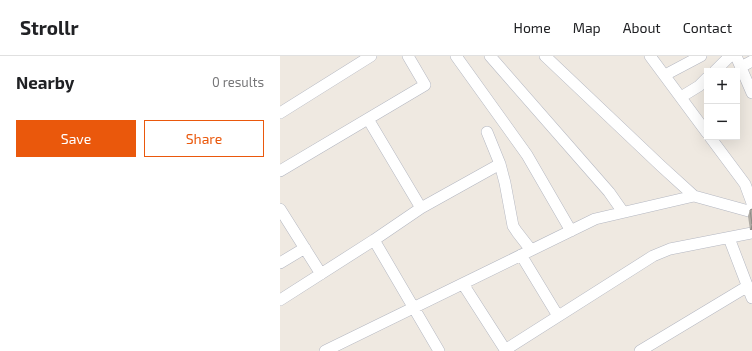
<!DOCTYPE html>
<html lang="en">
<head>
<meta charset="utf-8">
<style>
	:root { --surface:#fff; --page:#f6f6f6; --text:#202124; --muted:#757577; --line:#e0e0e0; --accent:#ea580c }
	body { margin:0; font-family:"Exo 2",sans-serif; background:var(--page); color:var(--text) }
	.controls { position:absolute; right:12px; top:12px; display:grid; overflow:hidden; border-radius:0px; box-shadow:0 4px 16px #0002 }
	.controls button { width:36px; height:36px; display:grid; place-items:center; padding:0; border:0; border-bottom:1px solid var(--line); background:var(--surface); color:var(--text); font:20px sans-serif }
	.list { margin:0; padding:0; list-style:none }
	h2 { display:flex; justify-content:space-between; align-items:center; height:52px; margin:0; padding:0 16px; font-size:17px }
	h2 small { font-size:13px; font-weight:400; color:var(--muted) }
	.actions { display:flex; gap:8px; padding:12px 16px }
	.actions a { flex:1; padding:9px 0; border:1px solid var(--accent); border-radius:0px; text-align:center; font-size:14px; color:var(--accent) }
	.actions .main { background:var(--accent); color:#fff }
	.map { position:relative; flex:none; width:472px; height:295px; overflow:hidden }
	header { display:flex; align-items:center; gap:24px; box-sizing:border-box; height:56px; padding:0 20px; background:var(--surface); border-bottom:1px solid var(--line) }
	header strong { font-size:19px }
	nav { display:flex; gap:22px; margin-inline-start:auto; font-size:14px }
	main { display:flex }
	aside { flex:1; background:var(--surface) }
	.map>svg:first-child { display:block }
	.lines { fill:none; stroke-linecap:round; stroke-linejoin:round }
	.minor-casing { stroke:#b4b7c1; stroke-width:12 }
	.minor { stroke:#fff; stroke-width:11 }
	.wall { fill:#afaba4 }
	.shaded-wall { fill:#8e8b86 }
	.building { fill:#cbc7bf; stroke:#8e8b86 }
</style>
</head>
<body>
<header>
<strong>Strollr</strong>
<nav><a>Home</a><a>Map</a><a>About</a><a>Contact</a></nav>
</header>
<main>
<aside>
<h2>Nearby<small>0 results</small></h2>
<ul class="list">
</ul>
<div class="actions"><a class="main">Save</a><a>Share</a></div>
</aside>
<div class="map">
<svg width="472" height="295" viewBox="0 0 472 295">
	<rect width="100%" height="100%" fill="#efe9e1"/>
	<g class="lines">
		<defs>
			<path id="minor" d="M176,0L247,99L291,175
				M210,0L329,136L343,156
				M265,0L381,110L414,140L472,156
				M370,0L427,77
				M456,0L472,37
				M461,11L472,5
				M435,15L450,0
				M385,19L421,0
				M401,41L419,30L427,22
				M0,57L91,0
				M88,63L141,152
				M207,76L220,108L225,127L233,170L237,176L251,194
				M430,81L465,128L472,147
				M0,115L145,29L128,0
				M0,153L41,218
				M449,182L472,242
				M94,184L159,295
				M241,199L278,260
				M0,207L25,192
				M183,228L226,295
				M0,244L94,184L141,152L220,108
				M225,294L373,200L390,193L472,177
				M45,295L315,163L414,140
				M360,295L468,230"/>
		</defs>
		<use href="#minor" class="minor-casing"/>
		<use href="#minor" class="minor"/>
	</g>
	<path class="wall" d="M472,153V174H470L468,160L470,154Z"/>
	<path class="shaded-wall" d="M472,168V174H470Z"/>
	<path class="building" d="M472,153V168L470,154Z"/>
</svg>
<div class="controls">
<button>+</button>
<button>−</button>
</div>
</div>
</main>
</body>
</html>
